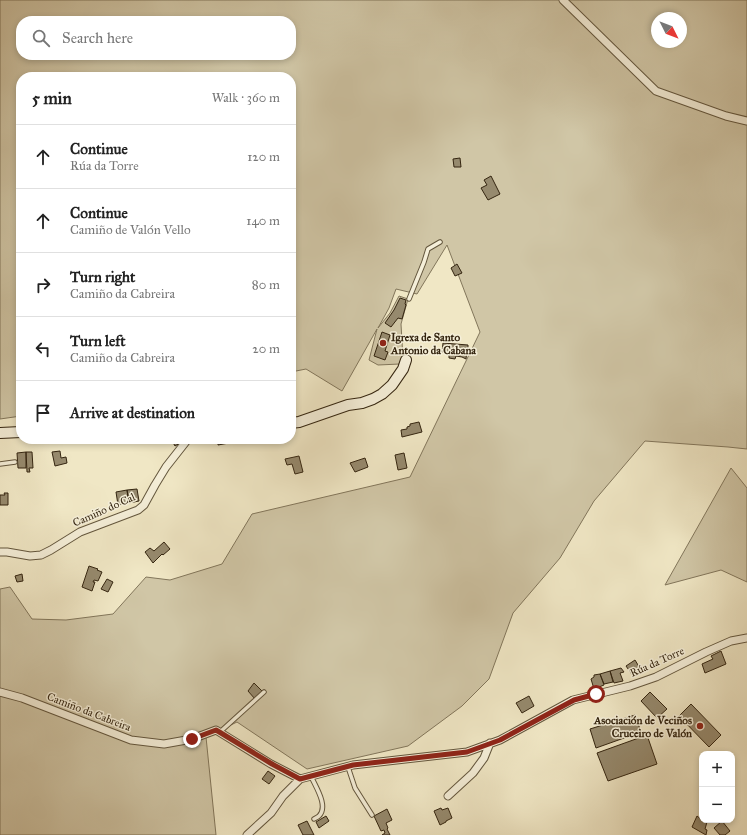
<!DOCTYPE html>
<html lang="en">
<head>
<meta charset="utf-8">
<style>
	:root { --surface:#fff; --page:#f2f2f2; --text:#222; --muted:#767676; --line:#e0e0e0 }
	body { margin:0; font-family:"IM FELL Great Primer",serif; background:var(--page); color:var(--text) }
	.controls { position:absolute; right:12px; bottom:12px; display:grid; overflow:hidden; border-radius:8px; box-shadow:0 2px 6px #0003 }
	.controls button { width:36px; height:36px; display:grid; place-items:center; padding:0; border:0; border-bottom:1px solid var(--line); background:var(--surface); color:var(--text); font:20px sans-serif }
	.compass { position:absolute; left:651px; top:12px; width:36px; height:36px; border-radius:50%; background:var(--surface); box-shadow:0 2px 6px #0003; rotate:132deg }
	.stop { position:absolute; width:12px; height:12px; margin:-9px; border:3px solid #8f2418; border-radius:50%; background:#fff }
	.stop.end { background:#8f2418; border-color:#fff; box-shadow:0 1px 4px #0008 }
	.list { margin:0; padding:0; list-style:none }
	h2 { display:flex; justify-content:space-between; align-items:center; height:52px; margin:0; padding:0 16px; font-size:17px }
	h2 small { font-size:13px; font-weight:400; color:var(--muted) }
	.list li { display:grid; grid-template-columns:26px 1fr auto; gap:12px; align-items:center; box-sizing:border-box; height:64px; padding:0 16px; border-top:1px solid var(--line) }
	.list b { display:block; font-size:15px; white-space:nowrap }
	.list p { margin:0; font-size:13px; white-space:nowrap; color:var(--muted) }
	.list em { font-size:13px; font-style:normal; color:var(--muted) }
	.icon { flex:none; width:22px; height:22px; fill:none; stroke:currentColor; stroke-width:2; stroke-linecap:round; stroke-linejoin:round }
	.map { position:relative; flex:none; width:747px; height:835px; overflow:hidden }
	.search { position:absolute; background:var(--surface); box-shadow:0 2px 6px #0003; left:16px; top:16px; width:280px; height:44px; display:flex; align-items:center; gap:10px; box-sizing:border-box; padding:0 14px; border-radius:16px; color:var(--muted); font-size:15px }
	.panel { position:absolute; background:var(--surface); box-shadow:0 2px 6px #0003; left:16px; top:72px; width:280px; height:372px; border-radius:16px }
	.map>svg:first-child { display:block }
	.green { fill:#d0c6a6; stroke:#82765b; fill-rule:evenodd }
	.building { fill:#968a6e; stroke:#342510 }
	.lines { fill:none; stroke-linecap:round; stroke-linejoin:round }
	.lane-casing { stroke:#63563d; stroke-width:5.5 }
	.street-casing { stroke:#63563d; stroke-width:9 }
	.secondary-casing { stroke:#342510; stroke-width:12 }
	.lane { stroke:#f5efd9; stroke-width:3.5 }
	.street { stroke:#f5efd9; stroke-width:7 }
	.secondary { stroke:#f5efd9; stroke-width:10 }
	.route { stroke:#8f2418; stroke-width:5 }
	.poi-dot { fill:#8f2418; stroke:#f5efd9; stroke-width:1.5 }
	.labels { text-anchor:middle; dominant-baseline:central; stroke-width:3; stroke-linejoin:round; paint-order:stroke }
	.poi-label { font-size:11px; font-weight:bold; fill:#342510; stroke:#f5efd9; text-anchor:start }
	.street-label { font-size:11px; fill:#342510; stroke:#f5efd9 }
</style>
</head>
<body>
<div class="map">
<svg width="747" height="835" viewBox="0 0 747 835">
	<rect width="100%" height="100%" fill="#f0e7c5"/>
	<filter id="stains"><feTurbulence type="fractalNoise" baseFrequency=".005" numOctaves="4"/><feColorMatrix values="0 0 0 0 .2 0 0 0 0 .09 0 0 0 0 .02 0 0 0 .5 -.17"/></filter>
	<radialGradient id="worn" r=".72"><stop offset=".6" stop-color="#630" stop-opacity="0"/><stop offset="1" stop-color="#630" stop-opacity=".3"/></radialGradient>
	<path class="green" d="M0,0H747V449L728,447L645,441L594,501L560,558L513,613L489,679L462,706L408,746L307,769L237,722L206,737L216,835H0V589L10,587L32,619L66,620L113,614L146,577L170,580L222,564L252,514L410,477L480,332L447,245L417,294L396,289L389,308L378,328L390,313L399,296L408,299L401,324L403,359L400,364L378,365L369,360L377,329L342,391L306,369L291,372V77H21V416L0,419ZM657,18H681V42H657ZM21,21H291V55H21Z
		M731,468L747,488V582L721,570L665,585Z"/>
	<path class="building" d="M460,158L461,167H454L453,159Z
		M491,176L500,194L488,200L481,188L487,185L484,180Z
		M457,264L462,273L455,276L451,268Z
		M400,298L406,300L405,304L406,305L402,319L398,318L391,327L385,323L394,310Z
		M382,332L390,335L385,351L388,352L385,360L374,356Z
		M443,343L468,345V350L467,349L466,359L462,357L456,356L455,359L449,358V353L442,352Z
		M419,422L422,432L402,437L401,430L407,429V427L410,426V424Z
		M171,439H181L183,441L175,446Z
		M223,439H228L229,443L218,445V442L223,441Z
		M60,451L61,458L66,457L67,463L55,466L52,452Z
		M26,452H32L33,468H29L30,472H27Z
		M26,452V468H18L17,453Z
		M404,453L407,468L398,470L395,455Z
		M299,456L303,472L295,474L292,464L287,465L285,459Z
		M365,458L368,467L355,472L350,463Z
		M137,489L139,501L129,503L127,490Z
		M127,490L129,503L118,505L116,492Z
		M4,493H8V505H0V495H5Z
		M164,542L170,549L163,555L162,554L153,563L145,552L150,548L154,551Z
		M89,566L98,569L97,570L102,572L98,581L94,580L93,582H95L92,591L82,587Z
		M22,574L23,581L17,582L15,576Z
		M107,579L113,582L108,592L101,589Z
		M721,651L726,664L705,673L702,664L713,659L711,656Z
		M635,660L641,670L633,676L626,666Z
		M621,668L624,672L620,673L623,681L614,683L610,671Z
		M610,671L613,682L604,684L600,674Z
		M600,674L604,685L594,689L591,679L594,677V675Z
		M254,683L262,691L255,699L248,691Z
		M650,692L667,709L657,718L641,701Z
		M529,696L534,706L522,713L516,703Z
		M691,704L721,735L709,747L679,716Z
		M635,715L641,732L596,748L590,729Z
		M647,735L657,764L608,781L597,753Z
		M268,771L275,776L269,784L262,779Z
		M441,808L442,810L448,808L452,818L446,821V822L440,825L434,811Z
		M387,809L392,820L386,823L388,828L387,829L390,835H382L385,833L384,830L381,831L374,816Z
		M326,816L329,821L319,828L316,822Z
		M697,816L702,820L707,822L705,829L707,830L706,835L692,827Z
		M307,821L314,835H303L298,825Z
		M722,821L730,831L725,835H720L714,828Z"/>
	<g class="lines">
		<defs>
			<path id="lane" d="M409,299L424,262L428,249L440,242
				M0,464L15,462
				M220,732L264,692
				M348,767L355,788L372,815
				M311,776C315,786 329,806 319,816C318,817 316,818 314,819"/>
			<path id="street" d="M563,0L656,91L726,116L747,121
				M0,552H7L30,556L41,555L51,550L80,532L138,510L144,505L155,485L166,467L188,439
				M0,692L22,698L131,740L164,744L192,739L216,730L271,764L300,779
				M448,796L473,773L484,758L490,743
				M247,835L271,813L283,796L300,779L353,765L467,752L500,740L573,700L630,686L656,677L706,652L731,641L747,638"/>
			<path id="secondary" d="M291,423L299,422L348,405L362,403L373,399L382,394L392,385L403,369L406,360
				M0,433L21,432"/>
		</defs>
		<use href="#lane" class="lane-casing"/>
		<use href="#street" class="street-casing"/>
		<use href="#secondary" class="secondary-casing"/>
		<use href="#lane" class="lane"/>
		<use href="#street" class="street"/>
		<use href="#secondary" class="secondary"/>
	</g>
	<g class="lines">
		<path class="route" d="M192,739L216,730L272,764L300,779L353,765L467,752L500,740L574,700L596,694"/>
	</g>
	<g class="poi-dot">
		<circle cx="383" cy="343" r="4"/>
		<circle cx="700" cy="726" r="4"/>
	</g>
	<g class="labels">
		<g class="poi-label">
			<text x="391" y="337">Igrexa de Santo<tspan x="391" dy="13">Antonio da Cabana</tspan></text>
			<text x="692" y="720" text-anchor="end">Asociación de Veciños<tspan x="692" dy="13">Cruceiro de Valón</tspan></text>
		</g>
		<g class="street-label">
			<text transform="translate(104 510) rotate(-24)">Camiño do Cal</text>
			<text transform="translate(657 662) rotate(-24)">Rúa da Torre</text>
			<text transform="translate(89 712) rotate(21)">Camiño da Cabreira</text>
		</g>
	</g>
	<rect width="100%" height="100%" filter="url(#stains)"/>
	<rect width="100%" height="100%" fill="url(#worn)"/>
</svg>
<div class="controls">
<button>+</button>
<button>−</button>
</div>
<svg class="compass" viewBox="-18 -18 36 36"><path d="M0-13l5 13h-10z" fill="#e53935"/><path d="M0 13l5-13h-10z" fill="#767676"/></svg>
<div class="stop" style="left:596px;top:694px"></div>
<div class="stop end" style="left:192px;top:739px"></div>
<div class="search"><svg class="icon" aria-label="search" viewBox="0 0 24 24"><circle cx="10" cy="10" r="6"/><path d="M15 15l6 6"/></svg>Search here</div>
<section class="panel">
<h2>5 min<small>Walk · 360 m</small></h2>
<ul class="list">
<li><svg class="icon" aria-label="ahead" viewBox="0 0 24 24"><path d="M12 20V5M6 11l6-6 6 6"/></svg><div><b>Continue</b><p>Rúa da Torre</p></div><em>120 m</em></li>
<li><svg class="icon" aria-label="ahead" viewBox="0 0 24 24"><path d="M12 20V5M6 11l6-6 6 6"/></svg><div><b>Continue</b><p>Camiño de Valón Vello</p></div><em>140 m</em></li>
<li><svg class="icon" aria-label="right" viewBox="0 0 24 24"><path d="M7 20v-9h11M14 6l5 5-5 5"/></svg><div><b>Turn right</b><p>Camiño da Cabreira</p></div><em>80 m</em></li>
<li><svg class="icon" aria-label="left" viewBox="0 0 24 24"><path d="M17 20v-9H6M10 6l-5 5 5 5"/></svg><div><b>Turn left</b><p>Camiño da Cabreira</p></div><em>20 m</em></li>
<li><svg class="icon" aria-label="arrive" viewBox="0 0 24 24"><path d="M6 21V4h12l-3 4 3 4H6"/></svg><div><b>Arrive at destination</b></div></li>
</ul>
</section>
</div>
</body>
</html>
